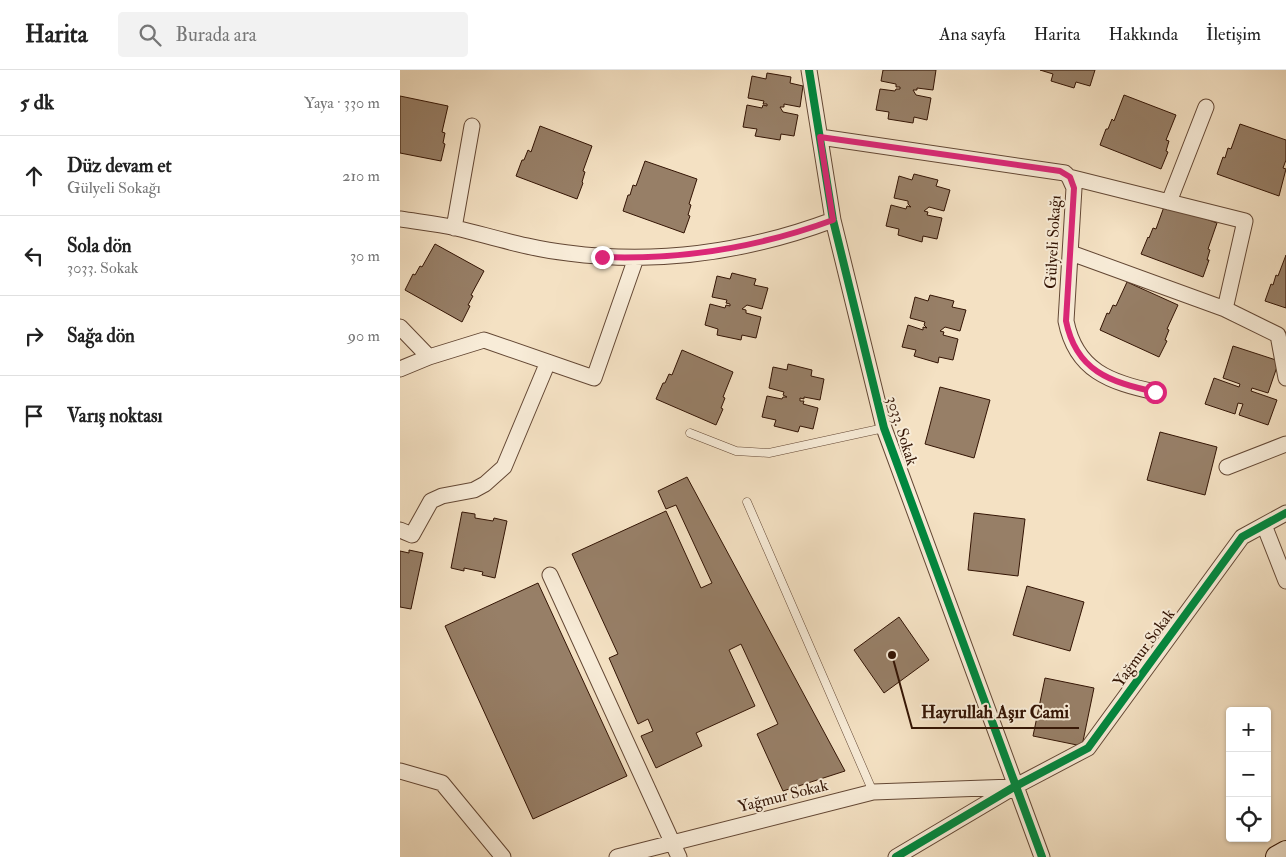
<!DOCTYPE html>
<html lang="tr">
<head>
<meta charset="utf-8">
<style>
	:root { --surface:#fff; --page:#f2f2f2; --text:#222; --muted:#767676; --line:#e0e0e0 }
	body { margin:0; font-family:"IM FELL Double Pica",serif; background:var(--page); color:var(--text) }
	.controls { position:absolute; right:15px; bottom:15px; display:grid; overflow:hidden; border-radius:5px; box-shadow:0 1px 4px #0004 }
	.controls button { width:45px; height:45px; display:grid; place-items:center; padding:0; border:0; border-bottom:1px solid var(--line); background:var(--surface); color:var(--text); font:25px sans-serif }
	.stop { position:absolute; width:15px; height:15px; margin:-11px; border:4px solid #db2777; border-radius:50%; background:#fff }
	.stop.end { background:#db2777; border-color:#fff; box-shadow:0 1px 5px #0008 }
	.list { margin:0; padding:0; list-style:none }
	h2 { display:flex; justify-content:space-between; align-items:center; height:65px; margin:0; padding:0 20px; font-size:21px }
	h2 small { font-size:16px; font-weight:400; color:var(--muted) }
	.list li { display:grid; grid-template-columns:32px 1fr auto; gap:15px; align-items:center; box-sizing:border-box; height:80px; padding:0 20px; border-top:1px solid var(--line) }
	.list b { display:block; font-size:19px; white-space:nowrap }
	.list p { margin:0; font-size:16px; white-space:nowrap; color:var(--muted) }
	.list em { font-size:16px; font-style:normal; color:var(--muted) }
	.icon { flex:none; width:28px; height:28px; fill:none; stroke:currentColor; stroke-width:2; stroke-linecap:round; stroke-linejoin:round }
	.map { position:relative; flex:none; width:886px; height:787px; overflow:hidden }
	header { display:flex; align-items:center; gap:30px; box-sizing:border-box; height:70px; padding:0 25px; background:var(--surface); border-bottom:1px solid var(--line) }
	header strong { font-size:24px }
	nav { display:flex; gap:28px; margin-inline-start:auto; font-size:18px }
	.search { width:350px; height:45px; background:var(--page); display:flex; align-items:center; gap:12px; box-sizing:border-box; padding:0 18px; border-radius:5px; color:var(--muted); font-size:19px }
	main { display:flex }
	aside { flex:1; background:var(--surface) }
	.map>svg:first-child { display:block }
	.building { fill:#977f67; stroke:#331404 }
	.lines { fill:none; stroke-linecap:round; stroke-linejoin:round }
	.lane-casing { stroke:#634734; stroke-width:9 }
	.street-casing { stroke:#634734; stroke-width:17 }
	.secondary-casing { stroke:#331404; stroke-width:24 }
	.lane { stroke:#f8ecd8; stroke-width:8 }
	.street { stroke:#f8ecd8; stroke-width:15 }
	.secondary { stroke:#f8ecd8; stroke-width:22 }
	.cycleway-casing { stroke:#f8ecd8; stroke-width:11 }
	.cycleway { stroke:#00873e; stroke-width:8 }
	.route { stroke:#db2777; stroke-width:6 }
	.labels { text-anchor:middle; dominant-baseline:central; stroke-width:4; stroke-linejoin:round; paint-order:stroke }
	.street-label { font-size:16px; fill:#331404; stroke:#f8ecd8 }
	.leader { fill:none; stroke:#331404; stroke-width:2 }
	.callout-dot { fill:#331404; stroke:#f8ecd8; stroke-width:2 }
	.callout-label { font-size:18px; text-anchor:middle; font-weight:bold; fill:#331404; stroke:#f8ecd8; stroke-width:4; stroke-linejoin:round; paint-order:stroke }
</style>
</head>
<body>
<header>
<strong>Harita</strong>
<div class="search"><svg class="icon" aria-label="search" viewBox="0 0 24 24"><circle cx="10" cy="10" r="6"/><path d="M15 15l6 6"/></svg>Burada ara</div>
<nav><a>Ana sayfa</a><a>Harita</a><a>Hakkında</a><a>İletişim</a></nav>
</header>
<main>
<aside>
<h2>5 dk<small>Yaya · 330 m</small></h2>
<ul class="list">
<li><svg class="icon" aria-label="ahead" viewBox="0 0 24 24"><path d="M12 20V5M6 11l6-6 6 6"/></svg><div><b>Düz devam et</b><p>Gülyeli Sokağı</p></div><em>210 m</em></li>
<li><svg class="icon" aria-label="left" viewBox="0 0 24 24"><path d="M17 20v-9H6M10 6l-5 5 5 5"/></svg><div><b>Sola dön</b><p>3033. Sokak</p></div><em>30 m</em></li>
<li><svg class="icon" aria-label="right" viewBox="0 0 24 24"><path d="M7 20v-9h11M14 6l5 5-5 5"/></svg><div><b>Sağa dön</b></div><em>90 m</em></li>
<li><svg class="icon" aria-label="arrive" viewBox="0 0 24 24"><path d="M6 21V4h12l-3 4 3 4H6"/></svg><div><b>Varış noktası</b></div></li>
</ul>
</aside>
<div class="map">
<svg width="886" height="787" viewBox="0 0 886 787">
	<rect width="100%" height="100%" fill="#f4e1c3"/>
	<filter id="stains"><feTurbulence type="fractalNoise" baseFrequency=".004" numOctaves="4"/><feColorMatrix values="0 0 0 0 .2 0 0 0 0 .09 0 0 0 0 .02 0 0 0 .5 -.17"/></filter>
	<radialGradient id="worn" r=".72"><stop offset=".6" stop-color="#630" stop-opacity="0"/><stop offset="1" stop-color="#630" stop-opacity=".3"/></radialGradient>
	<path class="building" d="M483,0H536L533,20L517,18V20H513L516,25L531,28L527,50L514,47L513,53L488,49L489,42L476,40L480,19L495,21L496,19H500V17H496V14L481,11Z
		M640,0H695L690,16L676,12L674,18L651,11L653,4Z
		M367,3L391,7L390,13L403,16L400,37L384,34V37H380L383,42L398,45L394,66L381,64L380,70L355,66L357,59L343,57L347,35L362,38L363,35L367,36V34H363L364,31L348,28L352,6L366,9Z
		M724,25L776,45L766,70L769,71L766,81L768,82L761,99L700,75L706,59H708L712,49L714,51Z
		M0,26L48,36L42,62L45,63L43,73L45,74L41,91L0,83Z
		M840,54L886,70V90L883,98L886,99L879,126L817,104L823,87L825,88L828,78L831,79Z
		M140,56L192,76L183,101L185,102L182,112L183,113L177,129L116,106L122,90H124L128,80L131,82Z
		M245,91L297,109L289,134L291,135L288,145L290,146L284,163L223,141L228,125H230L233,115L236,116Z
		M514,104L538,110L536,116L550,120L544,141L529,137L524,141L528,142L527,145L542,148L537,169L523,166L522,172L498,165L499,159L486,156L491,135L506,139L507,136L511,137L508,134V131L494,128L499,106L512,110Z
		M765,134L817,153L808,179L810,180L807,190H809L803,207L741,184L748,167L749,168L753,158L756,159Z
		M35,174L84,201L71,225L73,226L68,235L70,236L62,252L5,220L13,204L15,205L20,196L22,197Z
		M886,185V238L865,231L871,214L873,215L876,205L878,206Z
		M332,203L356,209L354,215L368,218L362,239L347,235L342,239L346,240V243L361,247L356,268L342,265L341,270L317,265L318,259L305,255L310,234L325,238L326,235L330,236V234L326,233L327,230L312,227L317,206L330,209Z
		M727,212L778,235L767,259L769,260L765,270L767,271L759,287L700,260L707,243L709,244L713,235L716,236Z
		M530,225L554,231L552,237L566,240L560,261L545,257L540,261L544,262L543,265L558,269L553,290L539,287L538,293L514,286L516,280L502,277L508,255L523,260V257L527,258L524,255L525,252L510,248L515,227L528,231Z
		M833,276L879,291L868,323L852,318L851,321L877,330L868,355L839,345L843,334L838,333L835,344L805,334L814,308L839,317L840,314L823,308Z
		M282,280L333,302L323,327L325,328L321,338L323,339L316,355L256,329L263,313H265L269,304L272,305Z
		M388,294L412,300L411,306L424,309L420,330L404,327V329L400,328V331H404L403,334L418,338L413,359L400,356L398,362L374,356L376,350L362,347L367,326L382,329L383,327H387L383,325L384,322L369,318L373,297L387,300Z
		M540,317L590,330L574,388L525,374Z
		M760,362L817,377L805,425L747,410Z
		M287,407L445,701L383,721L357,664L378,654L341,574L329,580L355,636L296,663L302,676L256,698L241,666L253,661L248,649L238,654L209,588L218,584L172,484L266,441L301,518L312,513L276,435L266,439L258,421Z
		M62,442L75,444V448L93,451L94,448L107,451L95,508L82,505L83,502L64,498V501L51,498Z
		M574,443L625,449L618,506L568,500Z
		M9,480L23,483L11,539L0,537V481L9,483Z
		M138,513L227,706L133,749L45,556Z
		M627,516L684,532L670,581L613,565Z
		M499,547L529,590L484,623L454,580Z
		M645,608L694,618L682,676L633,666Z"/>
	<g class="lines">
		<defs>
			<path id="lane" d="M290,363L336,381L369,383L484,358
				M347,432L473,722"/>
			<path id="street" d="M409,0L433,150L484,358L642,787
				M420,67L665,103L669,107L674,118L666,251C676,301 710,312 755,322
				M669,107L845,151L825,239L878,265L886,308
				M769,132L806,37
				M0,149C19,152 38,154 56,158C93,167 130,179 168,183C259,195 347,182 433,150
				M54,158L72,56
				M671,183L825,239
				M0,257L29,287
				M0,299L29,287L84,270L194,308L236,188
				M827,397L886,374
				M864,455L886,511
				M0,460L12,465L31,431L42,426L74,420L85,414L104,397L148,292
				M150,505L279,787
				M0,701L42,713L103,787
				M217,787L473,722L613,717
				M496,787L614,717L688,678L842,467L886,443"/>
			<path id="secondary" d="M877,787L886,782"/>
		</defs>
		<use href="#lane" class="lane-casing"/>
		<use href="#street" class="street-casing"/>
		<use href="#secondary" class="secondary-casing"/>
		<use href="#lane" class="lane"/>
		<use href="#street" class="street"/>
		<use href="#secondary" class="secondary"/>
		<defs>
			<path id="cycleway" d="M409,0L433,150L484,358L642,787
				M496,787L614,717L688,678L842,467L886,443"/>
		</defs>
		<use href="#cycleway" class="cycleway-casing"/>
		<use href="#cycleway" class="cycleway"/>
	</g>
	<g class="lines">
		<path class="route" d="M202,187C283,190 357,178 433,150L420,67L660,101L670,107L674,118L666,251C676,301 710,312 755,322"/>
	</g>
	<g class="labels">
		<g class="street-label">
			<text transform="translate(653 172) rotate(-87)">Gülyeli Sokağı</text>
			<text transform="translate(502 361) rotate(73)">3033. Sokak</text>
			<text transform="translate(744 578) rotate(-54)">Yağmur Sokak</text>
			<text transform="translate(383 726) rotate(-14)">Yağmur Sokak</text>
		</g>
	</g>
	<path class="leader" d="M492 585L512 658H679"/>
	<circle class="callout-dot" cx="492" cy="585" r="5"/>
	<g class="callout-label">
		<text x="595" y="648">Hayrullah Aşır Cami</text>
	</g>
	<rect width="100%" height="100%" filter="url(#stains)"/>
	<rect width="100%" height="100%" fill="url(#worn)"/>
</svg>
<div class="controls">
<button>+</button>
<button>−</button>
<button><svg class="icon" aria-label="locate" viewBox="0 0 24 24"><circle cx="12" cy="12" r="6"/><path d="M12 2v4M12 18v4M2 12h4M18 12h4"/></svg></button>
</div>
<div class="stop" style="left:755px;top:322px"></div>
<div class="stop end" style="left:202px;top:187px"></div>
</div>
</main>
</body>
</html>
